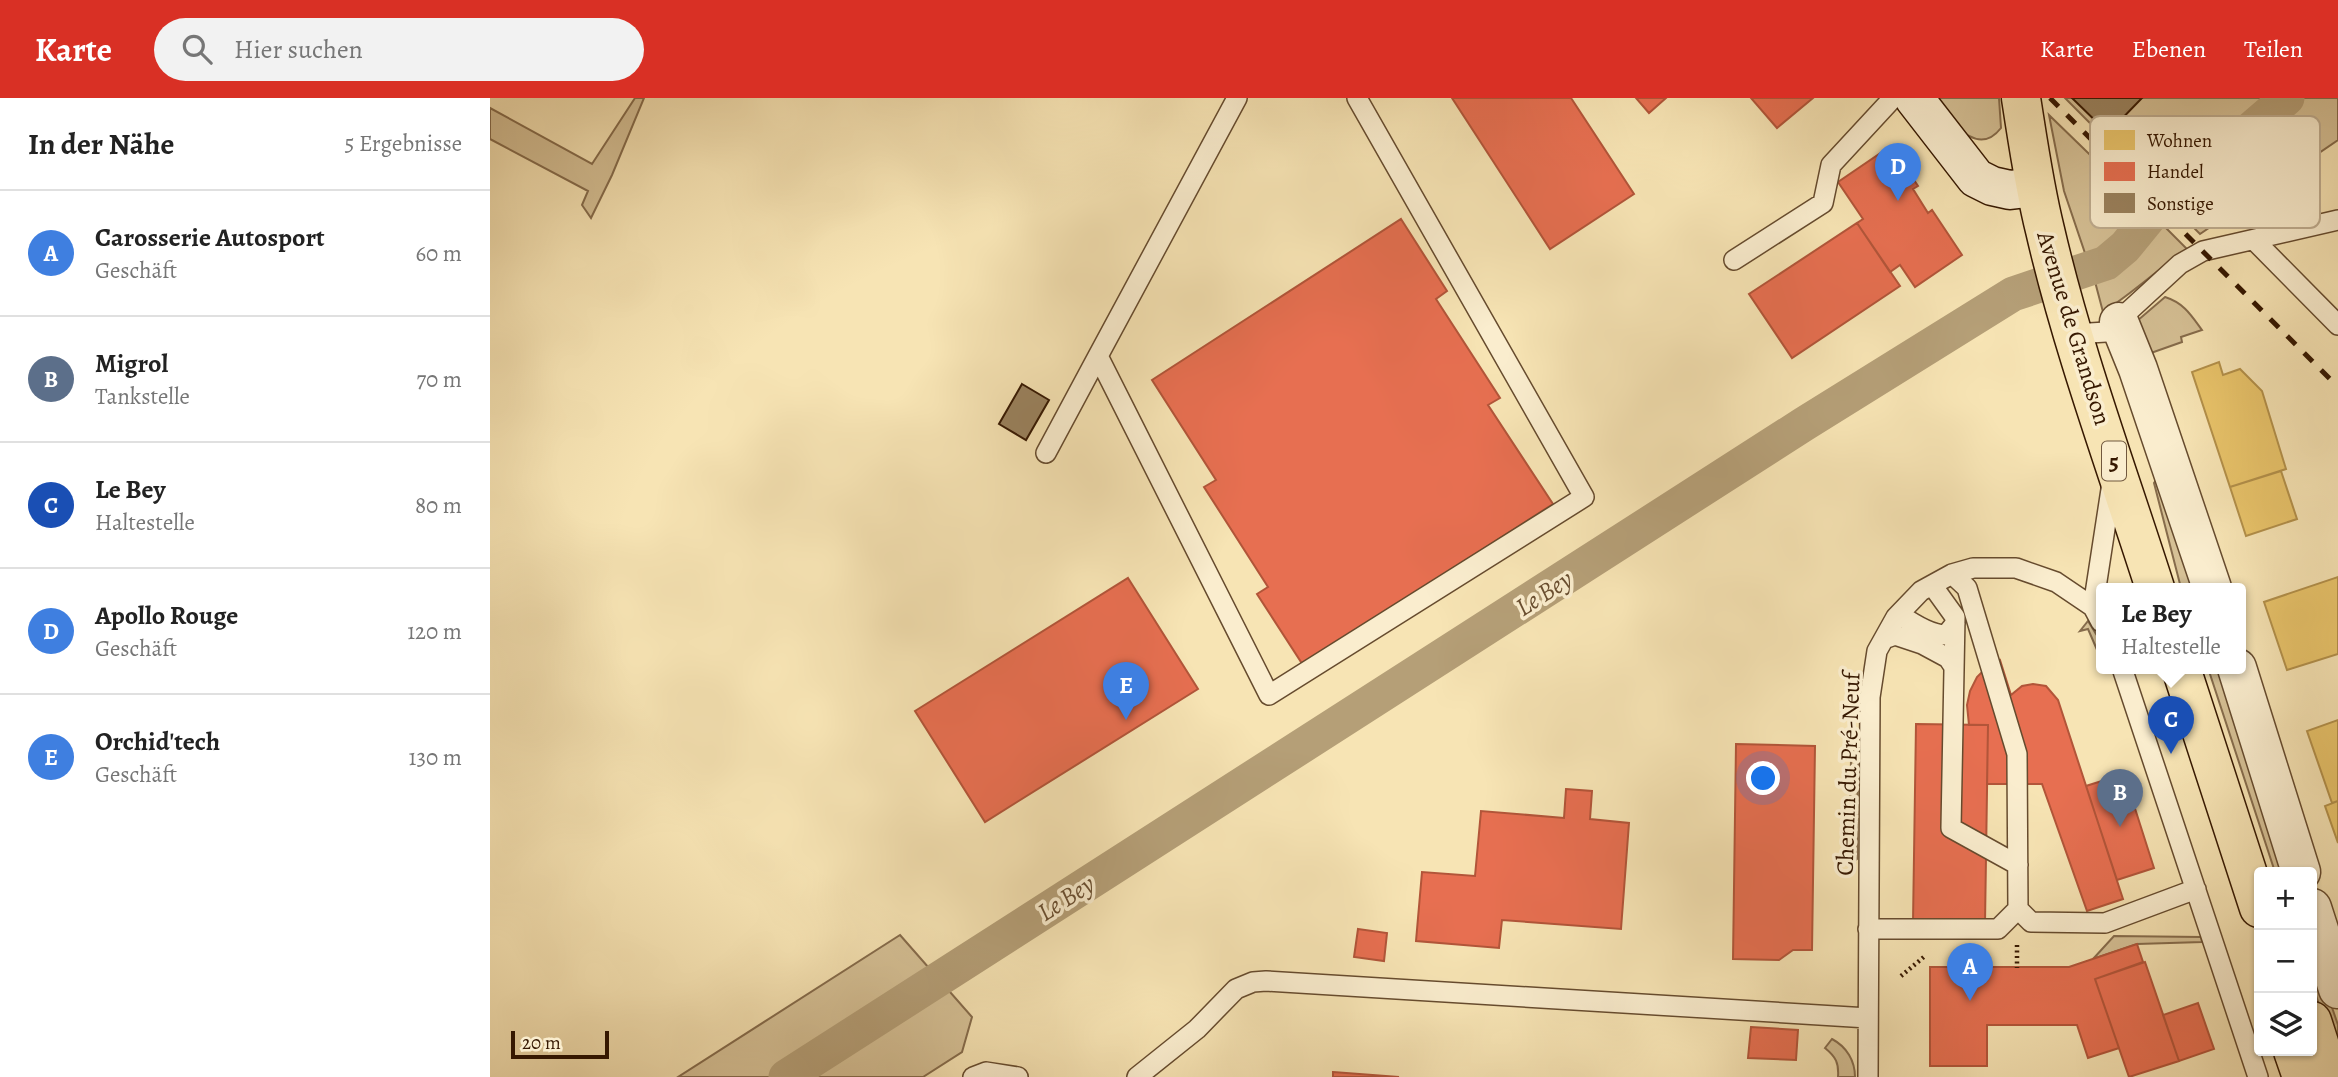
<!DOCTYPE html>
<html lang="de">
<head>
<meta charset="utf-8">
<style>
	:root { --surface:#fff; --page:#f2f2f2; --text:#222; --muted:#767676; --line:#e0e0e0; --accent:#d93025 }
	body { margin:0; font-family:Alegreya,serif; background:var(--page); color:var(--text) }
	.controls { position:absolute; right:21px; bottom:21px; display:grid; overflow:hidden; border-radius:7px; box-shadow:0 2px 5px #0004 }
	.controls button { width:63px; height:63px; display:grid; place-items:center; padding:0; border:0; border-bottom:2px solid var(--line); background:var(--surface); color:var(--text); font:35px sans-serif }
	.scale { position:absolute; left:21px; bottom:18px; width:98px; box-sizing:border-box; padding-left:7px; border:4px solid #361801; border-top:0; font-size:19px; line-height:24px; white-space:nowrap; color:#361801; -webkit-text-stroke:5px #faedce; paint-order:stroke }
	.you { position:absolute; left:1274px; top:681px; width:24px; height:24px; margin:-18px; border:5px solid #fff; border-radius:50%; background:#1a73e8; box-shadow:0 0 0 10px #1a73e833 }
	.badge { display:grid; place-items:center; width:46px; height:46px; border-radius:50%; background:var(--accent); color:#fff; font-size:23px; font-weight:700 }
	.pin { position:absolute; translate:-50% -58px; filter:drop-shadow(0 2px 4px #0008) }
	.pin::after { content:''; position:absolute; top:37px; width:24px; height:21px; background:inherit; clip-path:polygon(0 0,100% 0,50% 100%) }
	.popup { position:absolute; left:1606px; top:485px; width:150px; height:91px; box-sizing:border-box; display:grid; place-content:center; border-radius:7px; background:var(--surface); filter:drop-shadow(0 2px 5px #0005); font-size:23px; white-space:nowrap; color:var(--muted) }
	.popup b { font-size:26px; color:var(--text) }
	.popup::after { content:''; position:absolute; left:50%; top:100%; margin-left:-14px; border:14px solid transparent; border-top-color:var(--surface) }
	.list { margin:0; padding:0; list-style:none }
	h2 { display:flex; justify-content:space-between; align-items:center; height:91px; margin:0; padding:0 28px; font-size:30px }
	h2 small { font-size:23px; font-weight:400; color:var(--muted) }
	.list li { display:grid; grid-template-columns:46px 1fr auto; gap:21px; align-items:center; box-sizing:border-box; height:126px; padding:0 28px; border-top:2px solid var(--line) }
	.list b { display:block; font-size:26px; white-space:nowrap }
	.list p { margin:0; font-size:23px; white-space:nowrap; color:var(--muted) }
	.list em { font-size:23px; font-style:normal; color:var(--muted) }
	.icon { flex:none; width:38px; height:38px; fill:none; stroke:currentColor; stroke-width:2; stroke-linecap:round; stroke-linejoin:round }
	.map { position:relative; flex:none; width:1848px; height:979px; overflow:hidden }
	header { display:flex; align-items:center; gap:42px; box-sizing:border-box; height:98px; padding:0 35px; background:var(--accent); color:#fff }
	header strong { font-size:33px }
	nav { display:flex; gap:38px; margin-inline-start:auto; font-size:24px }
	.search { width:490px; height:63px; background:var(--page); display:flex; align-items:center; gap:18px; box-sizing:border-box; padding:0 24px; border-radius:38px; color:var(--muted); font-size:26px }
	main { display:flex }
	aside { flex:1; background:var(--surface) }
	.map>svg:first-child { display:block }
	.green { fill:#d6c196; stroke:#866c4c; stroke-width:2 }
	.homes { fill:#e9c46a; stroke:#b3904a; stroke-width:2 }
	.shops { fill:#e76f51; stroke:#b25539; stroke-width:2 }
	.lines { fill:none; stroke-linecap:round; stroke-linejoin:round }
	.canal { stroke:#b59f77; stroke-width:35 }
	.building { fill:#9a825e; stroke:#361801; stroke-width:2 }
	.lane-casing { stroke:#664b2e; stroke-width:22 }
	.street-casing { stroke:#664b2e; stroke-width:41 }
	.secondary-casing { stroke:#361801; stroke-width:41 }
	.primary-casing { stroke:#361801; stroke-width:41 }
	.path { stroke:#361801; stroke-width:4.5; stroke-dasharray:2 3.5; stroke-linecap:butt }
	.lane { stroke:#faedce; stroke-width:19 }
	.street { stroke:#faedce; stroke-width:38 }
	.secondary { stroke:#faedce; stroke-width:38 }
	.primary { stroke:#f7e4b4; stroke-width:38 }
	.rail { stroke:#361801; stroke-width:5; stroke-dasharray:12 12; stroke-linecap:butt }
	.labels { text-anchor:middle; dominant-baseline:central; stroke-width:7; stroke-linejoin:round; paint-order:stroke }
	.shield { fill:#faedce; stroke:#71583e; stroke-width:2 }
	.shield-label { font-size:23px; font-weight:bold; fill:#361801 }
	.street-label { font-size:24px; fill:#361801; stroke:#faedce }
	.water-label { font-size:26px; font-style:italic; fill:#694e30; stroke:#faedce }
	.key { fill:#faedce; stroke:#bfad90; stroke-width:2 }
	.key-label { font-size:19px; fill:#361801 }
</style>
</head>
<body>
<header>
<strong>Karte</strong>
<div class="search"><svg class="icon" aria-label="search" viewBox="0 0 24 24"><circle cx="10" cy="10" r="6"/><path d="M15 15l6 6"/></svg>Hier suchen</div>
<nav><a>Karte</a><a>Ebenen</a><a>Teilen</a></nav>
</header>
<main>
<aside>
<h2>In der Nähe<small>5 Ergebnisse</small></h2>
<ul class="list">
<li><span class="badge" style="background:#3f7fe0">A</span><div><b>Carosserie Autosport</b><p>Geschäft</p></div><em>60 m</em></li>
<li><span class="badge" style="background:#5c6f8a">B</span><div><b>Migrol</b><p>Tankstelle</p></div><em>70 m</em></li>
<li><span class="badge" style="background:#1a4fb4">C</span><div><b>Le Bey</b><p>Haltestelle</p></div><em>80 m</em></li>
<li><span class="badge" style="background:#3f7fe0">D</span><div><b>Apollo Rouge</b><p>Geschäft</p></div><em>120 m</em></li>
<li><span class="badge" style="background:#3f7fe0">E</span><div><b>Orchid'tech</b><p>Geschäft</p></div><em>130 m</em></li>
</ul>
</aside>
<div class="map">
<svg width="1848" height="979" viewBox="0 0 1848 979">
	<rect width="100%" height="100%" fill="#f7e4b4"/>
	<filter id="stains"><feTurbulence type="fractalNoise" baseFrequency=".00286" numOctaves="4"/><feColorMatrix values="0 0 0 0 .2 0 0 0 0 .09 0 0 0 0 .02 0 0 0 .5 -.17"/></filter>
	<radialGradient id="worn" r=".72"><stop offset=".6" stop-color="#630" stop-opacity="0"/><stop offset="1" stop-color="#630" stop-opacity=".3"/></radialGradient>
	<path class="green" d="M145,0H154L122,77L101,120L92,107L98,93L0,41V10L102,66Z
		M1442,0H1509L1511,30C1486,62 1460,20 1442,0Z
		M1575,0H1848V42L1710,136Z
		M1559,17L1658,113L1619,156L1598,164L1574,93Z
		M1670,124L1697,151C1668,171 1643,195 1613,214L1603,176C1632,165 1649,146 1670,124Z
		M1675,199C1694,205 1701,217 1712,232L1691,239L1692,244L1661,255L1647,223Z
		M1669,378L1705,490H1691L1664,385Z
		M1598,523L1611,544V561L1598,531L1590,533Z
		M1718,570H1730L1794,774H1785Z
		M1365,645L1368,650L1367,761L1363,764L1359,760L1361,662Z
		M410,837L482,919L472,954L433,979H188Z
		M1624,838L1711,839L1712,844L1647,846L1603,861Z
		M1822,851L1848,927V966L1822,885Z
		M1342,941C1357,949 1365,963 1365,979H1348C1349,965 1346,959 1335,950Z"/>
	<path class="homes" d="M1729,264L1733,277L1750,271L1772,293L1796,371L1740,389L1702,274Z
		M1791,373L1807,421L1756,438L1740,389Z
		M1848,479V556L1797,572L1774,504Z
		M1848,622V703L1842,705L1817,633Z
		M1848,703V745L1835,708Z"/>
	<path class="shops" d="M962,0H1081L1144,96L1060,151Z
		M1146,0H1176L1159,15Z
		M1261,0H1323L1287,30Z
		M1401,48L1428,88L1423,91L1438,115L1442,112L1472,157L1425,189L1410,167L1400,174L1367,125L1373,121L1348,84Z
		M911,121L957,193L946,201L1010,300L998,307L1063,406L813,567L767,496L778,489L714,389L726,382L662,282Z
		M1367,125L1410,188L1302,260L1259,196Z
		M638,480L708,591L495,724L425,613Z
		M1510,562L1521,597L1532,588L1543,586L1556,588L1568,602L1633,801L1597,813L1552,686H1497L1498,627H1479L1477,607L1480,593L1487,579L1495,571Z
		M1426,626L1498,627L1495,825L1423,824Z
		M1246,646L1325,648L1322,852H1303L1289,862L1243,861Z
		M1634,676L1664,770L1627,782L1596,688Z
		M1076,691L1102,693L1100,721L1139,725L1131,831L1012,822L1009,850L926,843L932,774L985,778L991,713L1074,720Z
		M868,831L897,835L894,863L864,859Z
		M1647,846L1653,864L1605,881L1629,950L1598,960L1587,927H1497V968H1440V869H1579Z
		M1655,864L1689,963L1639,979L1605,881Z
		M1708,905L1724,951L1689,963L1673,917Z
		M1261,929L1308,932L1306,962L1258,960Z
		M843,974L909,979H843Z"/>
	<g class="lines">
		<path class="canal" d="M296,979L1314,326L1523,196L1616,165L1635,149L1662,116L1797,0"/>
	</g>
	<path class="building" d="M1582,0H1652L1618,35Z
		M532,286L559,302L536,342L509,326Z"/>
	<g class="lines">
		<defs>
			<path id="lane" d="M747,0L608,258L779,597L1094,399L867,0
				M1765,143L1848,227
				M1244,162L1333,105L1341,67L1403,0
				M1584,236L1616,234L1690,166L1713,153L1848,122
				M556,355L608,258
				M1442,487L1465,519L1461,730L1528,767
				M1409,516C1422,525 1440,537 1456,537L1465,526
				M1611,524L1603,509L1622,385
				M1394,541L1405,537L1432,546L1458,560L1464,569
				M1632,570L1768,979
				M1528,811L1541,824L1615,825L1706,791
				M1378,831H1508L1528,811L1527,656L1477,490L1462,476
				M483,979L496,974L528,979
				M647,979L707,931L746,891L763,884L776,883L1378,920
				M1378,979L1380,599L1387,553L1406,519L1431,493L1462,476L1483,470H1526L1566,484L1603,509"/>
			<path id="street" d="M1629,224L1648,271L1722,490
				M1747,570L1811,774
				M1822,810L1848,891"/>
			<path id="secondary" d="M1424,0L1486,80L1502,88L1520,92L1545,89"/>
			<path id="primary" d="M1531,0C1538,44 1544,88 1555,132C1583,253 1627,371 1665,490
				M1691,570L1769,810
				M1822,923L1840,979
				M1803,953L1812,979"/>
		</defs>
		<use href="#lane" class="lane-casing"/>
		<use href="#street" class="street-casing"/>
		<use href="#secondary" class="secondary-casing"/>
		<use href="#primary" class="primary-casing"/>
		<path class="path" d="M1527,847V870
			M1411,878L1435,858"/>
		<use href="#lane" class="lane"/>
		<use href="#street" class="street"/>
		<use href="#secondary" class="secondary"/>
		<use href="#primary" class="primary"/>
		<path class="rail" d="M1560,0L1848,289"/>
	</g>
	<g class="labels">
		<rect class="shield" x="1612" y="343.5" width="24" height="39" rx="5"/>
		<g class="shield-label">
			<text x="1624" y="363">5</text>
		</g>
		<g class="street-label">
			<text transform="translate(1584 230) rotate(73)">Avenue de Grandson</text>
			<text transform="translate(1358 676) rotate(-88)">Chemin du Pré-Neuf</text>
		</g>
		<g class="water-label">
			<text transform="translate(1054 495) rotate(-33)">Le Bey</text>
			<text transform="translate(576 800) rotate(-33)">Le Bey</text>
		</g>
	</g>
	<rect x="1600" y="18" width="230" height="112" rx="10" class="key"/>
	<rect x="1614" y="32" width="31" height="20" fill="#e9c46a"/>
	<rect x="1614" y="64" width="31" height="19" fill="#e76f51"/>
	<rect x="1614" y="95" width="31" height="20" fill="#9a825e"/>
	<g class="key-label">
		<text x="1657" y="49">Wohnen</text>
		<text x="1657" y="80">Handel</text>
		<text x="1657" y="112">Sonstige</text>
	</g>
	<rect width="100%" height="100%" filter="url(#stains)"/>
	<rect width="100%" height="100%" fill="url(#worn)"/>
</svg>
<div class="controls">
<button>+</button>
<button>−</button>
<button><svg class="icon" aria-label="layers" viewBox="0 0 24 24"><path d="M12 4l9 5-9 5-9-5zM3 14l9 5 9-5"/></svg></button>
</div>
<div class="scale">20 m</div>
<div class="you"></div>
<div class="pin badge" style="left:1480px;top:903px;background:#3f7fe0">A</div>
<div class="pin badge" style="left:1630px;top:729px;background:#5c6f8a">B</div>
<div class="pin badge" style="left:1681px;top:656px;background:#1a4fb4">C</div>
<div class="popup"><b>Le Bey</b>Haltestelle</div>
<div class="pin badge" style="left:1408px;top:103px;background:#3f7fe0">D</div>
<div class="pin badge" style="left:636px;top:622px;background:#3f7fe0">E</div>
</div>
</main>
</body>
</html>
